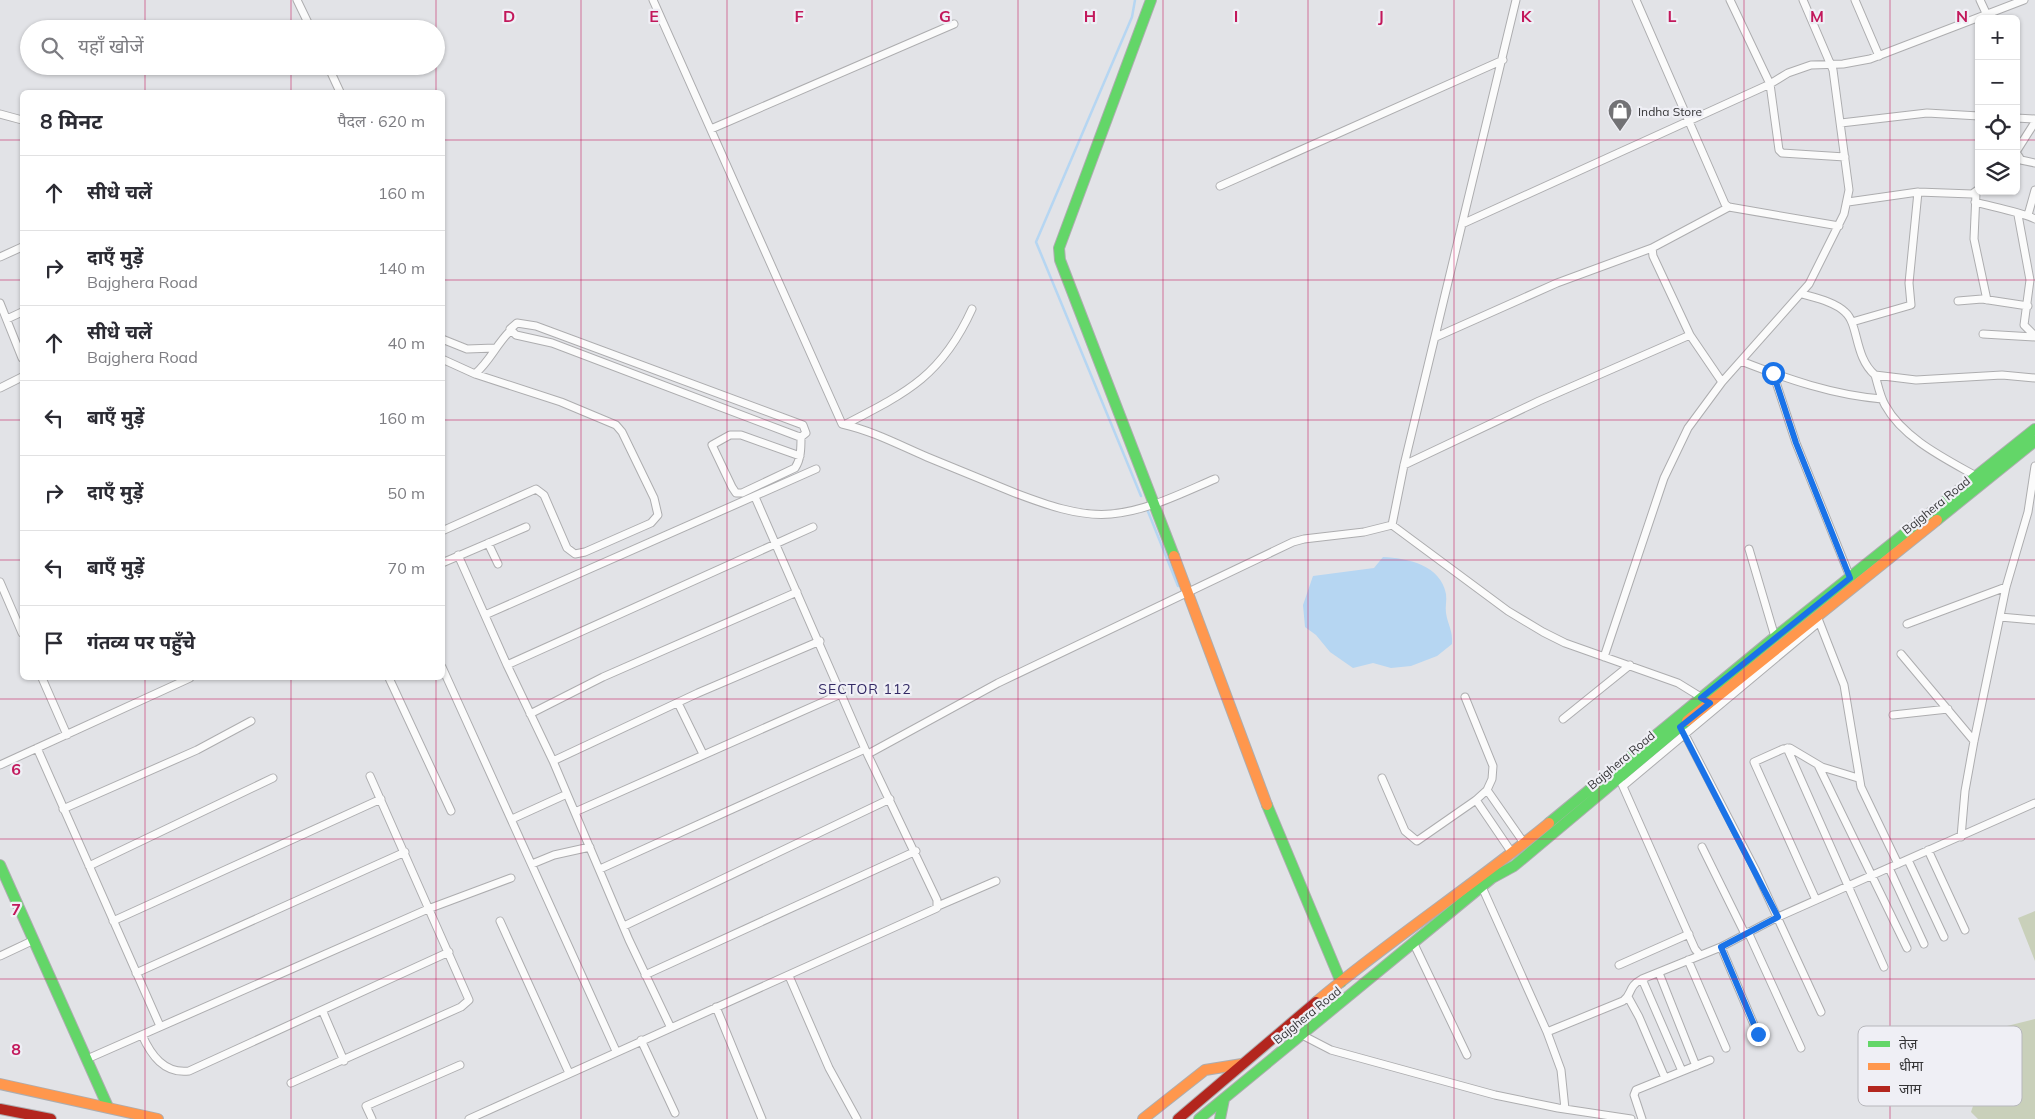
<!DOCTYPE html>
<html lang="hi">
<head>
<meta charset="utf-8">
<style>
	:root { --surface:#fff; --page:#f7f7f7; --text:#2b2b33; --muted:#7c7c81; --line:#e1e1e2 }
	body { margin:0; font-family:Mulish,"Noto Sans Devanagari",sans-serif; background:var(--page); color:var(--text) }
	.controls { position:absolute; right:15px; top:15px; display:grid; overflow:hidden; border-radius:8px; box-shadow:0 1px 4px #0004 }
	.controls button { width:45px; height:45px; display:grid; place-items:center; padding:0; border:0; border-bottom:1px solid var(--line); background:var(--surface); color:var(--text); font:25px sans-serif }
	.stop { position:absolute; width:15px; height:15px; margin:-11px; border:4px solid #1a73e8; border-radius:50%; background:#fff }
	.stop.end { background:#1a73e8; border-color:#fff; box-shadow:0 1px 5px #0008 }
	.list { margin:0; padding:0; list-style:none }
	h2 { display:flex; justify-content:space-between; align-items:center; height:65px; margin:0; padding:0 20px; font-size:21px }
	h2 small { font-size:16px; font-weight:400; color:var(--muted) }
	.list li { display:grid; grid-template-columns:32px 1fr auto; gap:15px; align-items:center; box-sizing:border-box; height:75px; padding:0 20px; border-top:1px solid var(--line) }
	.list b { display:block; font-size:19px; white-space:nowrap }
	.list p { margin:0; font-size:16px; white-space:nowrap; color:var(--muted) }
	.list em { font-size:16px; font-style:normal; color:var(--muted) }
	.icon { flex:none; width:28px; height:28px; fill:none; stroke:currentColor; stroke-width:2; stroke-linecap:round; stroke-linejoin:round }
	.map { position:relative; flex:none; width:2035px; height:1119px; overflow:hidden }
	.search { position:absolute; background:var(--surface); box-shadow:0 1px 4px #0004; left:20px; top:20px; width:425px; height:55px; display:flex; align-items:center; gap:12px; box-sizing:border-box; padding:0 18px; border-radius:28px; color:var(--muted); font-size:19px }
	.panel { position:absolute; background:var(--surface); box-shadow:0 1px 4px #0004; left:20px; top:90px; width:425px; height:590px; border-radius:8px }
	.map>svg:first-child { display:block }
	.green { fill:#c9d0ba }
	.water { fill:#b6d6f2 }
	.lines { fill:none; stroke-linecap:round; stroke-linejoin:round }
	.stream { stroke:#b6d6f2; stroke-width:2.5 }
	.street-casing { stroke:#adadaf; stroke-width:9 }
	.fast-casing { stroke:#adadaf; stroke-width:12 }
	.slow-casing { stroke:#adadaf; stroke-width:12 }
	.jam-casing { stroke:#adadaf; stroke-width:12 }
	.street { stroke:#fbfbfb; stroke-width:7 }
	.fast { stroke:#63d668; stroke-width:10 }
	.slow { stroke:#ff974d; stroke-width:10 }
	.jam { stroke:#b3261e; stroke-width:10 }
	.route { stroke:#1a73e8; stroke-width:6 }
	.grid { fill:none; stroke:#c2185b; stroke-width:1; stroke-opacity:0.55 }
	.labels { text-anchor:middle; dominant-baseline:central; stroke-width:4.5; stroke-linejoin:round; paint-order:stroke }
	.poi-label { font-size:12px; fill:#353537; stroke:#efeff5; text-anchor:start }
	.street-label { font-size:12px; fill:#353537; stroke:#efeff5 }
	.neighbourhood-label { font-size:14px; letter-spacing:1px; fill:#322964; stroke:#efeff5 }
	.key { fill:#efeff5; stroke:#b7b7bc; stroke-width:1 }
	.key-label { font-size:14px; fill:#353537 }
	.grid-label { font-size:16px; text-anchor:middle; font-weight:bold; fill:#c2185b; stroke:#efeff5; stroke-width:4.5; stroke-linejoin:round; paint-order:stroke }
</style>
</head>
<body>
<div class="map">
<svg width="2035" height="1119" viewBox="0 0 2035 1119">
	<rect width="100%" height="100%" fill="#e2e3e7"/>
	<path class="green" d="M2035,911V961L2018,918Z
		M2035,1019V1119H1978L1971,1112L1999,1028Z"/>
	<path class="water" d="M1383,557C1407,558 1441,565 1446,594C1447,600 1445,607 1446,613C1448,626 1453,630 1452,644L1437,656L1411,666L1391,668L1373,663L1353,668L1330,652L1316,635L1305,627L1303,605L1313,576L1374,568Z"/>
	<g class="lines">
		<path class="stream" d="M1135,0L1132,17L1036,242L1141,496
			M1147,509L1178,586"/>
		<defs>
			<path id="street" d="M297,0L311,29
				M653,0L842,424C873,431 899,445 927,457C956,469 986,481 1015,493C1044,504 1079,517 1111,514C1147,511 1182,493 1215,479
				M1516,0L1404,465L1392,525L1508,611L1543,632L1565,643L1678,683L1704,699
				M1636,0L1725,204L1729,207L1839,226
				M1730,0L1770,84L1779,150L1782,153L1845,157
				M1855,0L1879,56
				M1980,0L1986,13
				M328,66L340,92
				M0,114L22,120
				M2016,118L2035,119
				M1841,123L1927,113L1979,116
				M711,129L954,24
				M2016,152L2035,122
				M2016,152L2021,160L2035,163
				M1220,186L1503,60
				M1976,193L1974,239L1987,300
				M1848,202L1918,192L1972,194L1979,189
				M1975,202C1989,206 2025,213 2035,219
				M2018,215L2030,280L2024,325L2035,336
				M2028,215L2035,190
				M1462,224L1770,84L1788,73L1811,65L1843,64L1870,59L2024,0
				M0,257L22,247
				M1802,294C1816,298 1835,302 1845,312C1859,324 1854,357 1875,375L1916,380L2002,375L2035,378
				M1958,301L1982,299L2028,306
				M0,303L22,358
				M7,319L22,312
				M1852,322L1911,305L1909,283L1918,192
				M517,323L536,326L803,425L806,433L801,437L797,436L552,343L516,335L510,329Z
				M1983,334L2035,337
				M1690,335L1722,382
				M1436,337L1557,283L1652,248
				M442,339L467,349L495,348
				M442,359L475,374L561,402L616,425L622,432L654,498L658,515L651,523L585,552L575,554L567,548L544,495L536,489L442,531
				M1741,361C1787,379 1833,395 1882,399
				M1773,373L1796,443L1850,577
				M475,374C490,361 496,345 510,331
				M1875,375C1878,385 1880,396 1885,405C1903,438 1944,458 1976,476
				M0,388L22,377
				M846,424C908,392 942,375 972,309
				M800,456L741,435H730L712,445L732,487L736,493H742L795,468C801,459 801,448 801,437
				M1404,465L1539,401L1690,335L1653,256L1652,248L1729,207
				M488,543L498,564
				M1749,549L1775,637
				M458,555L507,665L553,761L629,940L670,1026
				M442,563L526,527
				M0,582L22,633
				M485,615L816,469
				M1817,616L1844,685L1861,787L1898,864
				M2000,617L2035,620
				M1907,624L2006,587
				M1901,654L1974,741
				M1604,657L1664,478L1688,428L1722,382L1809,284L1844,214L1849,190L1833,70L1803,0
				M507,665L813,527
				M442,667L616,1051
				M42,678L67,735
				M389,678L451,811
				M678,703L703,754
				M530,714L603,677L797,592
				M1893,715L1948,709
				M1563,719L1630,665
				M1681,727L1755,869L1821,1012
				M37,748L160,1026
				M1787,748L1884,967
				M868,754L998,683L1293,542L1304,539L1364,532L1392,525
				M553,761L698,693L820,641
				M0,765L190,678
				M1818,765L1907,948
				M1382,778L1405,831L1417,841L1476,800L1487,790L1492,779L1493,766L1465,697
				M1621,782L1695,949L1700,955
				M1623,786L1819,622
				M1487,790L1524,843
				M1476,800L1512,853
				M63,809L197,750L251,721
				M575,812L841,694
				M512,819L567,794
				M1961,837L1965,791L1974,741L2006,587L2028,512L2035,466
				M1702,847L1745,934
				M1928,850L1965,930
				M1908,860L1944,937
				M532,864L554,855L590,847
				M89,866L273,778
				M1889,868L1924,944
				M600,869L865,749
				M1482,887L1547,1032L1561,1070L1565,1109
				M1816,900L1754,762L1783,749L1790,748L1822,767L1858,778
				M938,906L996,881
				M113,921L381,799
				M500,921L569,1073
				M624,926L890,799
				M1748,932L1801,1048
				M1413,942L1467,1055
				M1721,947L1758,1034
				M0,956L34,940
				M1688,960L1726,1048
				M1619,965L1689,934
				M136,973L405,852
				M1659,973L1696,1066
				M645,975L916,851
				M789,976L829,1068L857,1119
				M1642,979L1682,1071
				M1628,997L1639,1017L1665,1078
				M716,1007L762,1119
				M323,1012L344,1061
				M1547,1032L1623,1001C1633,994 1627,987 1642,979L1721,947L1778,917L2035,803
				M142,1035C151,1055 164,1074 189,1071L449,952
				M1302,1035L1331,1050L1495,1095L1558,1108L1631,1119
				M641,1040L675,1113
				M87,1059L428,909L511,878
				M291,1083L461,1007L469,1000L370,776
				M372,1119L366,1106L460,1065
				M469,1119L937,908V900L865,749L755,497
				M1642,1119L1634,1095L1636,1090L1710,1060"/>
			<path id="fast" d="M1151,0L1059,248L1060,260L1174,556
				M1937,520L2035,441
				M1267,805L1341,982
				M1549,823L1775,637L2035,429
				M0,865L108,1107
				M1199,1119L1492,878L1514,866L1687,721
				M1220,1119L1224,1099"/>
			<path id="slow" d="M1174,556L1267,805
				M1687,721L1937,520
				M1316,1002C1391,939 1474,885 1549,823
				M0,1084L158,1119
				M1143,1119L1205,1070L1242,1064"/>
			<path id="jam" d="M0,1109L51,1119
				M1178,1119L1316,1002"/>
		</defs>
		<use href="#street" class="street-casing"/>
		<use href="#fast" class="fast-casing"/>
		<use href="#slow" class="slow-casing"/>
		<use href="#jam" class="jam-casing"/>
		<use href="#street" class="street"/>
		<use href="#fast" class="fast"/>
		<use href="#slow" class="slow"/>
		<use href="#jam" class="jam"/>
	</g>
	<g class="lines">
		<path class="route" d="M1758,1034L1721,947L1778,917L1680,727L1710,703L1701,698L1850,578L1796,443L1773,373"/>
	</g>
	<path class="grid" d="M145,0V29M291,0V29M436,0V29M581,0V1119M727,0V1119M872,0V1119M1018,0V1119M1163,0V1119M1308,0V1119M1454,0V1119M1599,0V1119M1744,0V1119M1890,0V1119M145,66V92M291,66V92M436,66V92M0,140H22M442,140H1979M2016,140H2035M0,280H22M442,280H2035M0,420H22M442,420H2035M0,560H22M442,560H2035M145,678V1119M291,678V1119M436,678V1119M0,699H2035M0,839H2035M0,979H2035"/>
	<defs>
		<symbol id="shop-pin" viewBox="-11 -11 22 30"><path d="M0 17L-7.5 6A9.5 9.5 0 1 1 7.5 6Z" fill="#727275" stroke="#efeff5"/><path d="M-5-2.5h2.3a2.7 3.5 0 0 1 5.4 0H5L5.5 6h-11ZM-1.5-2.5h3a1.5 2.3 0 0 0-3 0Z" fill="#fff"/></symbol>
	</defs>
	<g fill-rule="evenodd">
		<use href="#shop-pin" x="1606" y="97" width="28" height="38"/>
	</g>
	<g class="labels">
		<g class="poi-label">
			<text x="1638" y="111">Indha Store</text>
		</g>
		<g class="street-label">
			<text transform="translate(1936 505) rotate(-39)">Bajghera Road</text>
			<text transform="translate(1621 760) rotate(-40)">Bajghera Road</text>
			<text transform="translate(1307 1015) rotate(-39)">Bajghera Road</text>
		</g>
		<g class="neighbourhood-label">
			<text x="865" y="689">SECTOR 112</text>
		</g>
	</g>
	<rect x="1858" y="1026" width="164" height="80" rx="8" class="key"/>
	<rect x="1868" y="1041" width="22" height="6" fill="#63d668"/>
	<rect x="1868" y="1063" width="22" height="7" fill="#ff974d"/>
	<rect x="1868" y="1086" width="22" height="6" fill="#b3261e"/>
	<g class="key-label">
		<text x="1899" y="1049">तेज़</text>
		<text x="1899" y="1071">धीमा</text>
		<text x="1899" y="1094">जाम</text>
	</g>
	<g class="grid-label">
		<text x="509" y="22">D</text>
		<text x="654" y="22">E</text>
		<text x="799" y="22">F</text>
		<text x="945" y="22">G</text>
		<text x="1090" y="22">H</text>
		<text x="1236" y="22">I</text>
		<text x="1381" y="22">J</text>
		<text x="1526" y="22">K</text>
		<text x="1672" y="22">L</text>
		<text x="1817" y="22">M</text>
		<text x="1962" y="22">N</text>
		<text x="16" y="775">6</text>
		<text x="16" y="915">7</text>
		<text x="16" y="1055">8</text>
	</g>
</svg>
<div class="controls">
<button>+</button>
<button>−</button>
<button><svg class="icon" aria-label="locate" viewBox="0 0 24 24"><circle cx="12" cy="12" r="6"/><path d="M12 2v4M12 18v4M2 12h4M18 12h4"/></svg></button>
<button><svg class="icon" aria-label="layers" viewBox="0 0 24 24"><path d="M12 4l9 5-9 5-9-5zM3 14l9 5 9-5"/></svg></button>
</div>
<div class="stop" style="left:1773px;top:373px"></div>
<div class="stop end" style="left:1758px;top:1034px"></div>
<div class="search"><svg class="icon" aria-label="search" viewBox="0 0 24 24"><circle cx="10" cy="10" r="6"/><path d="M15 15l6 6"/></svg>यहाँ खोजें</div>
<section class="panel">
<h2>8 मिनट<small>पैदल · 620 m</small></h2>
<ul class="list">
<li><svg class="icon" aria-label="ahead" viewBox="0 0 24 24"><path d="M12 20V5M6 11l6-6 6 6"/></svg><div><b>सीधे चलें</b></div><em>160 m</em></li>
<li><svg class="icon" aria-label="right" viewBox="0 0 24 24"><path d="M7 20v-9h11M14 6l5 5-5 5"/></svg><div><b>दाएँ मुड़ें</b><p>Bajghera Road</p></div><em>140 m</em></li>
<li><svg class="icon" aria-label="ahead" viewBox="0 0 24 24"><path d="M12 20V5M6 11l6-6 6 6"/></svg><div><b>सीधे चलें</b><p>Bajghera Road</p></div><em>40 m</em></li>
<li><svg class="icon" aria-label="left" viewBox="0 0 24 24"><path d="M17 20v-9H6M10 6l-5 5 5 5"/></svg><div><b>बाएँ मुड़ें</b></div><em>160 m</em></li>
<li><svg class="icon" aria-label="right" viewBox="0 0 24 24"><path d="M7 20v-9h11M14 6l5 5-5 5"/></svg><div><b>दाएँ मुड़ें</b></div><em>50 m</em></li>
<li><svg class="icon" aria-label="left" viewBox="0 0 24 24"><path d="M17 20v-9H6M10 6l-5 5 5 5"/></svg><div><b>बाएँ मुड़ें</b></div><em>70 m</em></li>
<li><svg class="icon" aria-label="arrive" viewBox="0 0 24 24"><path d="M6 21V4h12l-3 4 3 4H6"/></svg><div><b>गंतव्य पर पहुँचे</b></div></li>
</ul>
</section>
</div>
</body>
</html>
